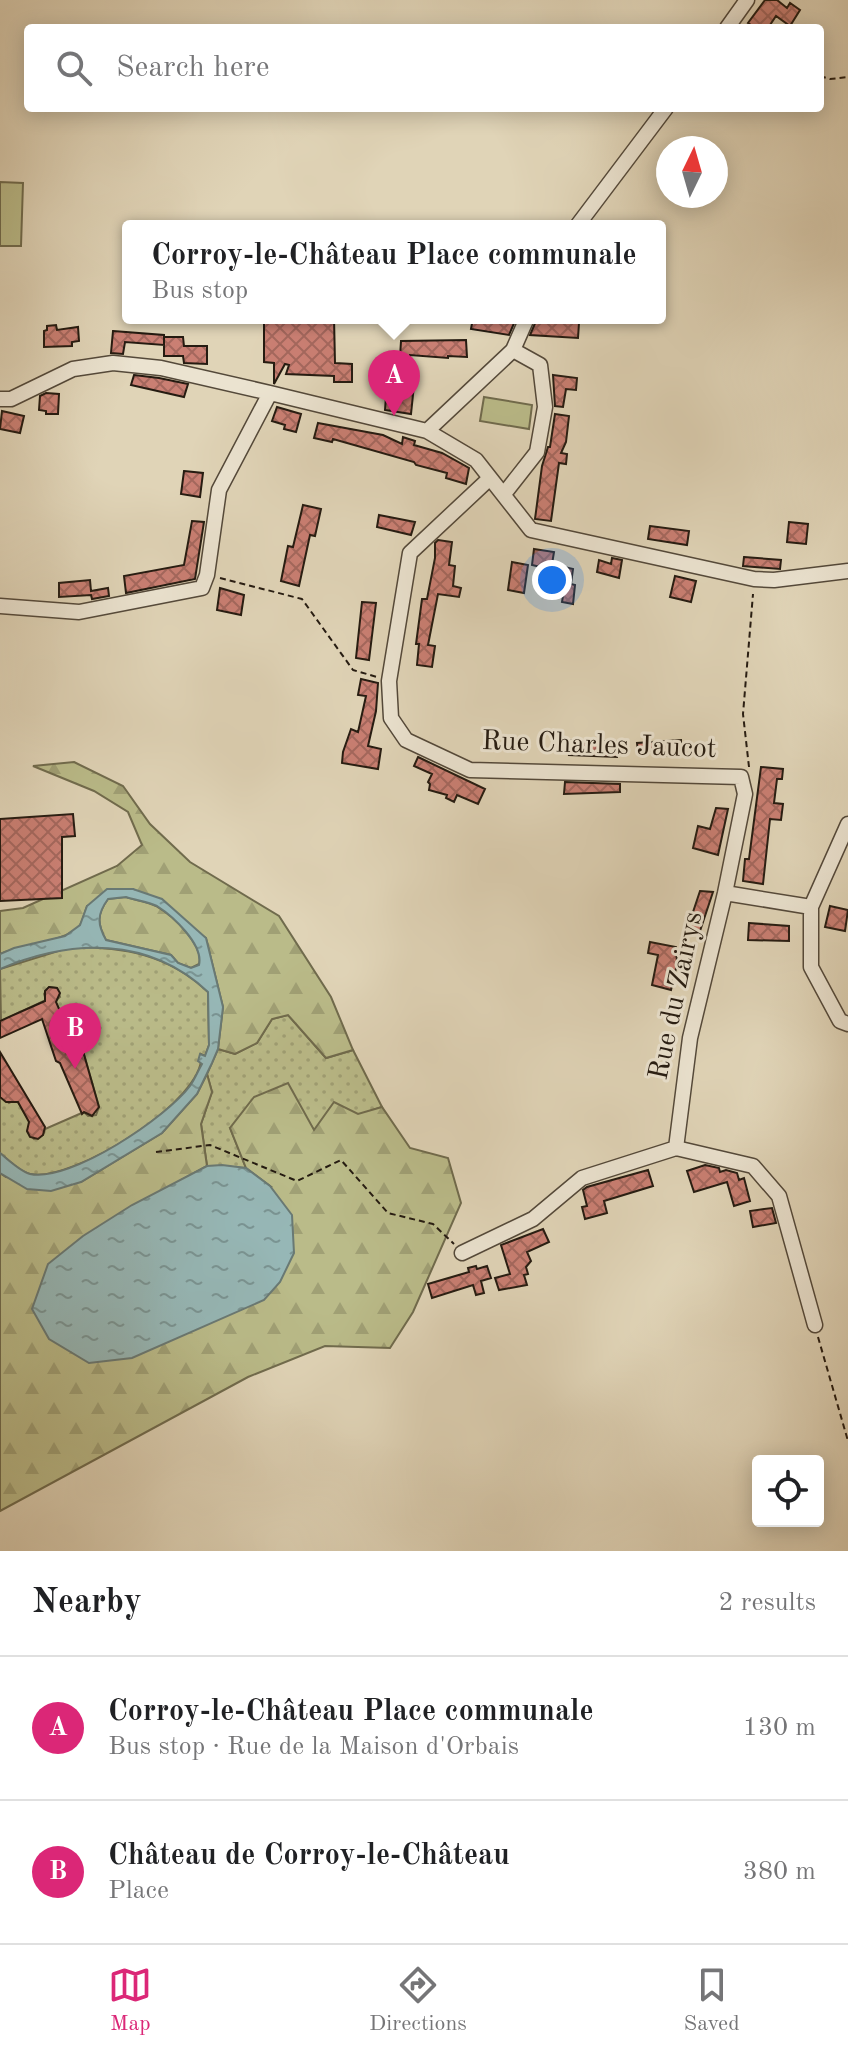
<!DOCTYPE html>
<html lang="en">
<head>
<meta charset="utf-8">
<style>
	:root { --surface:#fff; --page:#f2f2f2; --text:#202124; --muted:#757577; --line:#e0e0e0; --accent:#db2777 }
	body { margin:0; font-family:"Old Standard TT",serif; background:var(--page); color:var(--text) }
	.controls { position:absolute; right:24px; bottom:24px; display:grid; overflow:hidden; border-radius:8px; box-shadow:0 4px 20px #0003 }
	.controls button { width:72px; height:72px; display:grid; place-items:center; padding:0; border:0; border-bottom:2px solid var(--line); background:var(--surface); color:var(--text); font:40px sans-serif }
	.compass { position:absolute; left:656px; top:136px; width:72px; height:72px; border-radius:50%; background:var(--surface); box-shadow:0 4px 20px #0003; rotate:5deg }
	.you { position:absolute; left:552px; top:580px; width:28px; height:28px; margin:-20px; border:6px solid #fff; border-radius:50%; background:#1a73e8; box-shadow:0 0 0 12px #1a73e833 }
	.badge { display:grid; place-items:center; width:52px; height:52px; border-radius:50%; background:var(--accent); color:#fff; font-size:26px; font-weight:700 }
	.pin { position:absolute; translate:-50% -66px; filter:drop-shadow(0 2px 4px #0008) }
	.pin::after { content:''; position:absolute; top:42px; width:28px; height:24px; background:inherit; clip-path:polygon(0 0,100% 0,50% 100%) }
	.popup { position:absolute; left:122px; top:220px; width:544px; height:104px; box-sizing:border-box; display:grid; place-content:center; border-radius:8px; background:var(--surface); filter:drop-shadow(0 2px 6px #0005); font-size:26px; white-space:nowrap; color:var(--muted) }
	.popup b { font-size:30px; color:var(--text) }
	.popup::after { content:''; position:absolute; left:50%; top:100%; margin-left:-16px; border:16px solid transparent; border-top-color:var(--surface) }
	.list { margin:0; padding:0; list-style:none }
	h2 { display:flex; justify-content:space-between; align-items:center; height:104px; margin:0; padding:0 32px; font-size:34px }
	h2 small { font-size:26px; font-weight:400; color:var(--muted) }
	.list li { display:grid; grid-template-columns:52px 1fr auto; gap:24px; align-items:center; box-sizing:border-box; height:144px; padding:0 32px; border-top:2px solid var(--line) }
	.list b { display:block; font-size:30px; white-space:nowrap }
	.list p { margin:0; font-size:26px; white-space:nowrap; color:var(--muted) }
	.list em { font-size:26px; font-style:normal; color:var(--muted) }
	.icon { flex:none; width:44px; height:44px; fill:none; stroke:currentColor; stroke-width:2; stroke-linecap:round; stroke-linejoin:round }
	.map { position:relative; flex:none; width:848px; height:1551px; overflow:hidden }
	.search { position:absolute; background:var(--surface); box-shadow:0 4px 20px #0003; left:24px; right:24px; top:24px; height:88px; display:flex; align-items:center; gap:20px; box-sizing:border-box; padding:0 28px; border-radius:8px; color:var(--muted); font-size:30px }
	.sheet { height:392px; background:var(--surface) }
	nav { display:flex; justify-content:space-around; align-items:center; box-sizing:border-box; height:112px; border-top:2px solid var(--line); background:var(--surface); font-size:22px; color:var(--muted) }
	nav a { display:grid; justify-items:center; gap:4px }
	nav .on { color:var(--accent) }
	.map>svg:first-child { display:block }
	.grass { fill:url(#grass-dots); stroke:#706b4d; stroke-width:2 }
	.forest { fill:url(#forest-firs); stroke:#706b4d; stroke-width:2 }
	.park { fill:#babb89; stroke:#706b4d; stroke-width:2 }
	.water { fill:url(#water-ripples); stroke:#697974; stroke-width:2; fill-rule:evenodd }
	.building { fill:url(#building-cross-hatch); stroke:#251b11; stroke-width:2 }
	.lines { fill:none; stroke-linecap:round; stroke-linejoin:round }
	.minor-casing { stroke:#54493a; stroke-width:17 }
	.path { stroke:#251b11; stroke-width:2; stroke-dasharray:6 4; stroke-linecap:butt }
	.minor { stroke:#ebe3d0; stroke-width:14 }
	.labels { text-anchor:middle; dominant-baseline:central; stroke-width:6; stroke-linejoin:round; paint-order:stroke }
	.street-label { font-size:28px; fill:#251b11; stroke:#ebe3d0 }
</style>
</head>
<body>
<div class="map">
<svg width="848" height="1551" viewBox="0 0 848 1551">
	<defs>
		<pattern id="grass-dots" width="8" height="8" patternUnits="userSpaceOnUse" patternTransform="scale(2)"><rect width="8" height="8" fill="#babb89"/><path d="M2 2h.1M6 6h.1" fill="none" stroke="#a0a075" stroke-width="1.8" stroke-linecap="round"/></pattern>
		<pattern id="forest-firs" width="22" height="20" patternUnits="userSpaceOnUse" patternTransform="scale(2)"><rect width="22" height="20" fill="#babb89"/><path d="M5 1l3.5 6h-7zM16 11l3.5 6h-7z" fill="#a0a075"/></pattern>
		<pattern id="water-ripples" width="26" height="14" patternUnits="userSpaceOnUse" patternTransform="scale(2)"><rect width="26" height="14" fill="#96b7b6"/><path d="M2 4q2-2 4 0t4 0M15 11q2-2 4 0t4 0" fill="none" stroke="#7a9493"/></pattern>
		<pattern id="building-cross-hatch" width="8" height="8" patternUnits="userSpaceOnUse" patternTransform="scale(2)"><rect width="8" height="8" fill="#ca7f73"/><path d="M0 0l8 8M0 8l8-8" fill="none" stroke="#a4675d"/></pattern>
	</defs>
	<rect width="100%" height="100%" fill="#e0d4b7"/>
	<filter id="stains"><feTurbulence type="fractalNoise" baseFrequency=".0025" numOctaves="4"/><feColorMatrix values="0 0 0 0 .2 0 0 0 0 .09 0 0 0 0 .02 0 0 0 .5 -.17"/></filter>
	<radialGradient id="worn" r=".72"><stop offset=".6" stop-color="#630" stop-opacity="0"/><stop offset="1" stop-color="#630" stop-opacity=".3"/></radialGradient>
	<path class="grass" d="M71,947C124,947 168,954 208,992L209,1045L205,1056L201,1054C208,1099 71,1184 30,1174C20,1172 8,1160 0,1153V1096L9,1103L16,1099L31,1124L27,1131L34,1139L43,1135L45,1129L84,1112L88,1116L96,1115L99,1107L83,1051L88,1041L83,1034L71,1035L55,1001L60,997L57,988L49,987L44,994L46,1000L1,1021L0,969Z
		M288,1015L326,1058L353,1050L382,1107L314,1130L300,1109L230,1128L246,1168L207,1166L201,1124L212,1092L207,1074L218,1049L235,1054L257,1043L272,1019Z"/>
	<path class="forest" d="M74,762L123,786L150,824L190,862L279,916L331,997L353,1050L326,1058L288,1015L272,1019L257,1043L235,1054L218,1049L223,1007L206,938L133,889L87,906C85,911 83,920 80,925C67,942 21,945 0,954V911L23,908L117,866L142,845L128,812L94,791L33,766Z
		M126,897C135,900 148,902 156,906C173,916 204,945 199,964L191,968L178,963L171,955L106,940C97,924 97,914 108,899Z
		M207,1074L212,1092L201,1124L207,1166L183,1179L270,1186L246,1168L230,1128L254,1097L288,1083L314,1130L334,1102L358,1114L382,1107L410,1148L448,1158L461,1203L413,1312L390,1348L325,1346L248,1377L0,1511V1173L6,1177L81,1182L162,1133L197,1094Z"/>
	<path class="park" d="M0,182L23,183L21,246H0Z
		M484,397L532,405L529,429L480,421Z"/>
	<path class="water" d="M107,889H133L162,899L206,938L223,1007L218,1049L212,1063L197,1094L162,1133L81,1182L51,1191L27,1189L0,1173V1153C8,1160 21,1172 30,1174C70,1183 167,1117 190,1086C195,1079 198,1071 202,1064L198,1061L200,1054L205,1056L209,1045L208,992C149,936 71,939 0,969V954L14,948L65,936L80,925L87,906ZM126,897C135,900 148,902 157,906C173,916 204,945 199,965L191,968L178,963L171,955L106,940C97,924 97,914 108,899Z
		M222,1165L246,1168L270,1186L292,1215L294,1253L280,1282L264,1300L132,1358L89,1363L49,1339L32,1309L48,1264L83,1236L132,1205L207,1166Z"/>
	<path class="building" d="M765,0H777L787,8L790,3L800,10L790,26L776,16L768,28H756L748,23Z
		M276,318H334L335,363L352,364V382H334V376L286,374L289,365L285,364L274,384V363L264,362V322H275Z
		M473,318H496L515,321L509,335L471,329Z
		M536,321L579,323L578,338L530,335Z
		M56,325L57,330L78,327L79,341L72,342V346L44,347V331L47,330V326Z
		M113,331L164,335V345L125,342L123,354L111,353Z
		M164,337H183L184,346H207V364L184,363L183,356H164Z
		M466,340L467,357L448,356V358L410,355L408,384L414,385L411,414L385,410L389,356L400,357L401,341Z
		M134,375L159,378L188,384L184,397L131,385Z
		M553,375L577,378L576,390L566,389L563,407L555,406Z
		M46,393L59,394L58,414H46V411L39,410L40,396Z
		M277,407L301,414L296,432L284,429L285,425L272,421Z
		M2,411L24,416L20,433L0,429Z
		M555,414L569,416L566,442L561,453L567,454L566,464L559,463L551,521L535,519L542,466L548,447H550Z
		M318,423L383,435L402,444L403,437L415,441L414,445L442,453L469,468L466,484L446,478L447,473L416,465L414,462L333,439L332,442L314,438Z
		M184,471L203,473L200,497L181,494Z
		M303,505L321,509L315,536L310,535L299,586L281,581L288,546L293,547Z
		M379,515L415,522L411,535L377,527Z
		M192,521L204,522L195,579L126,593L124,576L184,565Z
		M789,522L808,524L806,544L787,542Z
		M650,526L689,531L687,545L648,539Z
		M438,540L452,542L449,565L455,566L453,586L461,588L459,597L438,594L428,645L435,646L432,667L417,665L419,644H416L422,599H427L435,558V543Z
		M534,549L554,552L552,564L573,569L571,584L575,585L573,604L562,602L563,596L557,594L558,586L546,584L545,568L532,565Z
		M744,557L781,560L780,569L743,566Z
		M612,558L622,560L619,578L597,572L599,560L611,564Z
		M512,562L528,565L524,593L508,590Z
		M675,576L696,581L691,602L670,597Z
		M90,580L91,591L108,588L109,596L92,599L91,595L59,597V583Z
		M220,588L244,595L241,615L217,610Z
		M362,602L376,603L369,660L356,658Z
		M361,679L378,683L376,711L368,746L381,749L378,769L342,763L343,752L351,729L358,732L366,696L358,695Z
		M571,740L597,743V741H618L617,757L569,755Z
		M681,740V754L664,756L663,750L638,752L637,743Z
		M418,757L485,789L478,804L457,795L454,802L446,798L447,795L429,790L430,784L428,782L432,774L414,766Z
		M761,767L783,769L782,779H777L774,803L783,804L781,820L770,819L763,884L743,881L745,859H749Z
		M565,782L620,784V792L564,794Z
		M716,808L728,809L718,855L693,848L698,826L710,829Z
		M73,814L75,836L62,837V898L0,901V819Z
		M700,891L713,892L699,934L687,930Z
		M830,906L848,910L845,931L825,927Z
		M749,923L789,926V941L748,940Z
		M650,942L676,947L677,964L671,990L652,985L658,955L648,953Z
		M49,987L57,988L60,993L56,1002L70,1034H83L88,1041L83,1051L99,1107L92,1116L84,1112L82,1114L60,1063L56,1061L42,1019L0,1038V1021L45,1001V991Z
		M0,1052L45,1127L43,1135L38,1139L30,1137L27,1131L29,1122L18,1102H6L0,1097Z
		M705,1165L719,1168L720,1172L726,1170L737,1173L739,1180L744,1178L750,1201L734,1206L727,1182L694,1192L687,1171Z
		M648,1170L653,1186L604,1201L607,1213L585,1219L582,1207L587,1206L583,1190L587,1187Z
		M772,1208L776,1223L753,1227L750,1211Z
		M543,1229L549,1242L527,1252L531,1261L526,1267L528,1274L524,1275L527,1285L499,1290L495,1278L510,1274L501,1245Z
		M476,1266L477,1269L487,1266L491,1278L481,1281L484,1293L476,1295L473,1285L432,1298L428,1284L469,1272L468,1268Z"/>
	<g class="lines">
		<defs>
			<path id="minor" d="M727,28L747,0
				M577,226L666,108
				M0,399H11L73,369L113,363L161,368L270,393L427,431L476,460L531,530L754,579L774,580L848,571
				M427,431L513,350L527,318
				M504,494L537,452L545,407L540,365L513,350
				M0,606L79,612L202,588L207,575L219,490L270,393
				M848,824L811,907V967L840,1021L848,1024
				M725,893L811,907
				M676,1148L753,1166L779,1196L815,1325
				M462,1253L533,1219L582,1178L676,1148L690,1038L725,893L745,794L741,777L470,770L406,740L391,718L389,681L410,553L490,478"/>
		</defs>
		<use href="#minor" class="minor-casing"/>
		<path class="path" d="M820,76L830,79L848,77
			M220,578L302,599L353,670L377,677
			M749,767L743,714L753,594
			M156,1152L210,1145L297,1181L341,1160L388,1213L433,1224L454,1244
			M818,1337L848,1441"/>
		<use href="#minor" class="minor"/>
	</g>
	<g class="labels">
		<g class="street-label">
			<text transform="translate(599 746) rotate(2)">Rue Charles Jaucot</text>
			<text transform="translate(677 996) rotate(-78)">Rue du Zairys</text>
		</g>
	</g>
	<rect width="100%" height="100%" filter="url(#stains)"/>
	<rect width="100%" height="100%" fill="url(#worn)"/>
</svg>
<div class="controls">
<button><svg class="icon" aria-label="locate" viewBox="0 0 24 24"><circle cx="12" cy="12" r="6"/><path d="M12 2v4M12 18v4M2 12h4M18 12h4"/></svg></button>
</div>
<svg class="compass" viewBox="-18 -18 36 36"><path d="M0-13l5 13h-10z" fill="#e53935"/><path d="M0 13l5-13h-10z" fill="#757577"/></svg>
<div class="you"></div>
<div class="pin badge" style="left:394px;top:416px">A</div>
<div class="popup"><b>Corroy-le-Château Place communale</b>Bus stop</div>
<div class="pin badge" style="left:75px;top:1069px">B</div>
<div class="search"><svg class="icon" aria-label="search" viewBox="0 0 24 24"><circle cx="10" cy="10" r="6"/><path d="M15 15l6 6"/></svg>Search here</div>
</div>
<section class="sheet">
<h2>Nearby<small>2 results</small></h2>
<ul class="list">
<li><span class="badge">A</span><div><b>Corroy-le-Château Place communale</b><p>Bus stop · Rue de la Maison d'Orbais</p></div><em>130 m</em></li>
<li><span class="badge">B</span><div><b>Château de Corroy-le-Château</b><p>Place</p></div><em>380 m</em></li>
</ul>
</section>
<nav>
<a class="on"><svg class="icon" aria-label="map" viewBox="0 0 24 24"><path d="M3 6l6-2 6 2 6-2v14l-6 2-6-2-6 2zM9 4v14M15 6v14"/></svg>Map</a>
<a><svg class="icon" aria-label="directions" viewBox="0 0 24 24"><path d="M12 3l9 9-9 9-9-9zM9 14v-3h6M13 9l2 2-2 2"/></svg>Directions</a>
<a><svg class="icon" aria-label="saved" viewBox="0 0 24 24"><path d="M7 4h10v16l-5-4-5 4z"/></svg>Saved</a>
</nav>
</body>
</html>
